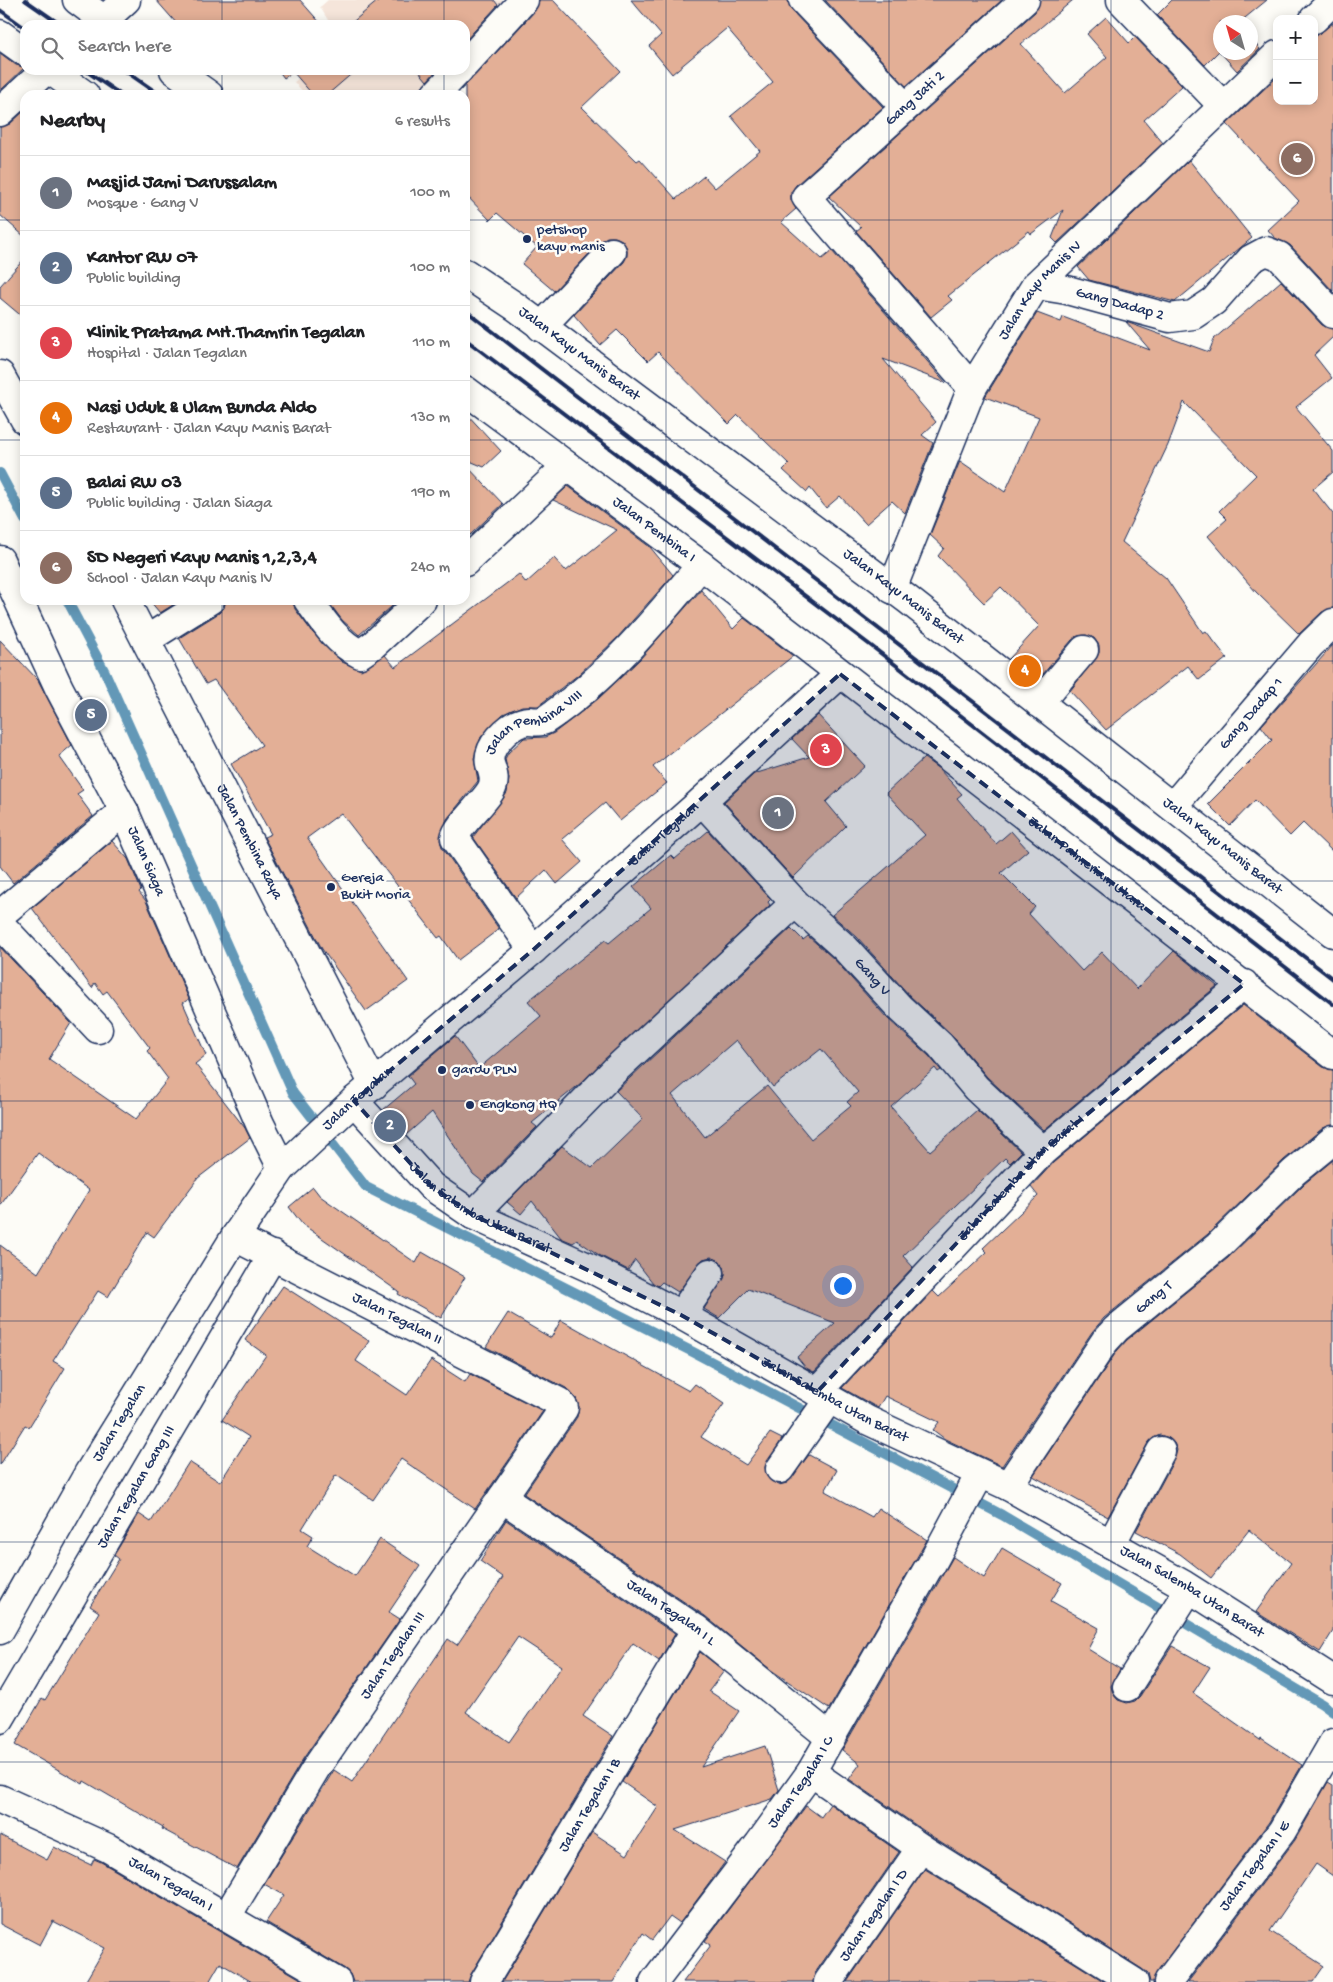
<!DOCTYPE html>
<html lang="en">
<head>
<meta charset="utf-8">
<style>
	:root { --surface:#fff; --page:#f6f6f6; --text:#202124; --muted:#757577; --line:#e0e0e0; --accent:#1b2f5e }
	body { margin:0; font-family:"Gochi Hand",sans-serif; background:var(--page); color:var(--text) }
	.controls { position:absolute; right:15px; top:15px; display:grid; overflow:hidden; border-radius:10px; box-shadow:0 2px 12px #0003 }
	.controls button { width:45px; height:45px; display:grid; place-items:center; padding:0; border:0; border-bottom:1px solid var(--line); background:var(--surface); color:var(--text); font:25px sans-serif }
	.compass { position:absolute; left:1213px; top:15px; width:45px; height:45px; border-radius:50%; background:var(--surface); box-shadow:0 2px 12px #0003; rotate:323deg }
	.you { position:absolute; left:842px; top:1285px; width:18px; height:18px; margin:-12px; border:4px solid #fff; border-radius:50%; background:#1a73e8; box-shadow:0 0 0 8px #1a73e833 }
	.badge { display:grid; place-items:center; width:32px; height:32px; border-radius:50%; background:var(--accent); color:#fff; font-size:16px; font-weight:700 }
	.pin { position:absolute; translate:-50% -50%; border:2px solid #fff; box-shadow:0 1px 5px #0006 }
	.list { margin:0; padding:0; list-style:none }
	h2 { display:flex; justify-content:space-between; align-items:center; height:65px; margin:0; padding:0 20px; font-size:21px }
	h2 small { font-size:16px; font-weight:400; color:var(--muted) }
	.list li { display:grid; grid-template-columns:32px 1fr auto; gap:15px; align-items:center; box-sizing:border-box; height:75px; padding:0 20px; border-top:1px solid var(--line) }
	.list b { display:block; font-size:19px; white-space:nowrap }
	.list p { margin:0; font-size:16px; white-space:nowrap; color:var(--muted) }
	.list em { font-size:16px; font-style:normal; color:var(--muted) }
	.icon { flex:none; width:28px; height:28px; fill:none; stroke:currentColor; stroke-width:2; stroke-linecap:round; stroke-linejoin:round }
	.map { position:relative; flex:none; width:1333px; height:1982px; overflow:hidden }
	.search { position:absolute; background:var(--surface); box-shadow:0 2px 12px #0003; left:20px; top:20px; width:450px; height:55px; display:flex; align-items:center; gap:12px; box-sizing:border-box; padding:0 18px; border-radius:15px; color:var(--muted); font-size:19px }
	.panel { position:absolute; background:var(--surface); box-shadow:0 2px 12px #0003; left:20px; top:90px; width:450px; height:515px; border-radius:15px }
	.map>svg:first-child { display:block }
	.built { fill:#f5e5da }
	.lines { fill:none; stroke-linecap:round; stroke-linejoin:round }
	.stream { stroke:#6398b7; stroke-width:10 }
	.building { fill:#e3af96; stroke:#1b2f5e; fill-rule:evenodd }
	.street-casing { stroke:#1b2f5e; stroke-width:31 }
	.secondary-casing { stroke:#1b2f5e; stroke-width:31 }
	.street { stroke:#fdfcf7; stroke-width:28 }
	.secondary { stroke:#fdfcf7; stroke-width:28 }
	.rail { stroke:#1b2f5e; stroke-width:4 }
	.marked { fill:#1b2f5e; fill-opacity:0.2; stroke:#1b2f5e; stroke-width:4; stroke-dasharray:10 6; stroke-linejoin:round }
	.grid { fill:none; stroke:#1b2f5e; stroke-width:1; stroke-opacity:0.55 }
	.poi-dot { fill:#1b2f5e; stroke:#fdfcf7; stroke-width:2 }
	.labels { text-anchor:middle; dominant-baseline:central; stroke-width:5; stroke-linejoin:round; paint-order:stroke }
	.street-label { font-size:15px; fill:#1b2f5e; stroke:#fdfcf7 }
	.poi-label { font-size:15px; fill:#1b2f5e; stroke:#fdfcf7; text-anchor:start }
</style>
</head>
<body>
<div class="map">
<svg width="1333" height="1982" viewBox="0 0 1333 1982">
	<rect width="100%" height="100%" fill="#fdfcf7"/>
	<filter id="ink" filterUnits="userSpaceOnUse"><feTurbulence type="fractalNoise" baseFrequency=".02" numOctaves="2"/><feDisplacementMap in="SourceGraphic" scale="10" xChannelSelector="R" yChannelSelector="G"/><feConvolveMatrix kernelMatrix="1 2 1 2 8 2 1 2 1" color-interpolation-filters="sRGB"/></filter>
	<g filter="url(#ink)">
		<path class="built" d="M328,0H504L508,5L465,61V25H331L320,7Z
			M308,70H453L423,95H306L294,82Z"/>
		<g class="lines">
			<path class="stream" d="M0,473L25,520
				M67,600L105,672L293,1093L366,1187L693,1352L1002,1515L1322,1704L1333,1712"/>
		</g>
		<path class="building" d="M156,0H300L322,25H178Z
			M379,0H494L498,5L465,41V25H349Z
			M539,0H553L620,71L582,107L637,161L640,159L676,199L704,176L715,188L760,151L731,116L773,82L727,28L672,74L649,46L661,35L631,0H788L792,11L883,107L796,185L791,192V200L796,209L781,222L822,259L832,251L946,383L883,359L936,422L922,435L933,443L905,513L892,501L866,524L840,496L826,508L810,488L807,492L783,470L789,464L738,415L729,424L658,352L648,361L617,330L600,345L574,315L624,262L627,256V248L622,240L615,237H607L601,241L554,291L522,264L537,247L497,213L490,220L465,194V86L535,11Z
			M825,0H1002L906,86Z
			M1040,0H1073L1021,44L1065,93L1107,57L1087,34L1106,17L1129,43L1135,37L1182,86L1144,120L1163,143L1057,243L1052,238L1063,210L1031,234L1029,231L948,296L952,300L931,317L856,231L861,227L829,197L1035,12Z
			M1172,0H1267L1240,22H1220V52H1250V38L1260,49L1237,71L1219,51L1205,65L1157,15Z
			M1333,23V291L1290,245L1275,238L1268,230L1299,201L1227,124L1277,77V101H1314V38Z
			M0,53L16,65L25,67L0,91Z
			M278,70H356L327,95H313L293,72L284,78Z
			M418,70H437L427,81Z
			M25,110V237L0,215V127L10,124Z
			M1189,160L1252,238L1175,302L1089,280L1078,267Z
			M25,258V319L0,298V286Z
			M1281,281L1322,325L1333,329V337L1314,355L1332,378L1296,407L1333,451V472L1313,489L1333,514V608L1322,612L1299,634L1256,592L1208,536L1227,519L1219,511L1256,475L1184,402L1168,445L1122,542L1166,578L1203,633L1206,631L1227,658L1199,680L1188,666L1106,730L1070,691L1099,653V645L1094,638L1086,635L1078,636L1072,640L1037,681L1009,659L1039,626L1001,587L984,603L938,556L944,548L930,535L960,461L1005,492L1039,417L985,397L1037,313L1061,322L1063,317L1150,350L1126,322L1209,352L1214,339Z
			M465,412L501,451L484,467L465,459Z
			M465,464L503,504L470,535L465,530Z
			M568,486L650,547L673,575L617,638L578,675L538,706H522L503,714L481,737L474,758L478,781L447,819L440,840L442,847L499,929L458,960L441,936L438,938L341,813L307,838L408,981L366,1011L322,949L264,837L271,834L231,764L262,745L214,680L206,684L179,638L219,613L224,608L226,600H293L295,609L313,633L342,662L361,670L385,655L395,667L519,574L526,583L554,558L566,571L617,530L553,500Z
			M701,590L733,629L744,618L793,656L653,767L667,783L646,800L620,821L605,803L562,839L582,862L557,884L546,870L516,898L473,837L507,793L509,779L505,759L508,753L524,738L545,737L554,733L598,699L640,659Z
			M149,600H181L160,613Z
			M327,600H399L359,635L342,620Z
			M0,640L38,680L72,745L59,756L83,790L77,794L93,816L13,883L0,866Z
			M1333,645V852L1303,823L1290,836L1255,800L1230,826L1208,804L1272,740L1261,726Z
			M818,715L865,766L826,802L846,826L793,878L724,802L754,774L809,757L792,739Z
			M924,758L939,769L962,794L957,798L996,844L1011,831L1028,850L1001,873L1035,907L1029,914L1082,971L1102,952L1137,989L1174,951L1217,986L1044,1130L987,1077L951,1034L910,996L857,937L832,915L925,835L886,793Z
			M708,831L771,899L768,902L770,905L581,1083L532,1123L537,1127L483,1182L473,1174L432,1112L406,1135L383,1110L414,1084L408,1076L455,1036L479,1068L541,1016L528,1001L605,940L609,943L651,908L633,887L671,855L675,859Z
			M112,841L128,859L141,890L139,892L146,901L189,999L183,1003L206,1055L195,1064L245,1128L250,1138L198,1178L154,1237L147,1232L108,1297L98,1291L53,1361L65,1368L29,1427L25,1425L0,1465V1245L38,1273L89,1190L38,1153L0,1206V947L71,1023L49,1059L136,1119L168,1079L147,1051L150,1048L107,991L103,994L95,983L92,988L32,908Z
			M791,928L803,940L808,936L834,959L887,1018L929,1056L941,1070L938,1072L935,1068L891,1107L930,1151L977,1110L1021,1152L1010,1163L1005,1158L903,1256L913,1267L814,1372L806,1368L797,1357L835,1323L748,1289L719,1318L704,1309L725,1275L724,1266L718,1260L711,1257L703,1259L678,1292L662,1282L658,1286L653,1283L635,1260L628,1270L599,1255L577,1240L573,1243L561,1238L532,1201L521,1214L507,1202L562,1146L592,1168L643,1119L616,1091ZM736,1040L773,1087L821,1049L858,1092L847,1102L851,1106L811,1139L767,1086L705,1137L672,1095Z
			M1243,1005L1323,1067L1333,1070V1125L1323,1128L1284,1160L1208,1234L1104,1318L1092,1332L1002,1466L945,1439L933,1430L939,1422L885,1396L878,1408L842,1388L933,1291L939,1297L987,1252L983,1248L1038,1196L1031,1187L1054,1162Z
			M1333,1160V1631L1320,1652L1256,1612L1291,1563L1249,1530L1211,1578L1180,1554L1136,1531L1175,1458L1177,1450L1174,1443L1169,1438L1160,1435L1153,1438L1148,1443L1108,1517L1033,1476L1117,1351L1127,1340L1228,1258L1304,1184Z
			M313,1187L320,1196L416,1263L422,1252L465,1277L441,1318L398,1294L399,1292L302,1224L289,1207Z
			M283,1286L369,1341L356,1361L407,1395L431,1360L465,1382L470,1374L543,1411L475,1509L401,1459L373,1500L336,1475L302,1529L313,1536L307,1546L355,1576L380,1539L420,1566L389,1612L400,1619L303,1759L237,1869L162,1829L163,1827L84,1781L83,1784L15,1745L42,1698L45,1700L99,1612L90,1606L119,1559L114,1555L139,1514L151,1522L189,1462L220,1482L249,1437L222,1420L266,1355L245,1340Z
			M508,1313L551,1338L561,1320L689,1391L695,1384L724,1404L701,1437L746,1465L770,1433L782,1439L765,1467L766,1475L771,1481L779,1485L787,1483L809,1455L837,1470L825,1491L872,1517L878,1508L927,1540L829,1709L771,1670L705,1616L524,1494L577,1417L579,1407L576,1398L566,1388L486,1347Z
			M506,1520L675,1634L659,1661L633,1643L583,1716L613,1736L471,1974L468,1982H353L350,1974L345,1969L266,1922L284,1895L264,1884L334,1770L352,1782L448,1639L457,1645L503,1577L480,1561ZM518,1637L562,1666L509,1742L466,1712Z
			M1002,1548L1062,1583L1051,1601L1099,1628L1088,1649L1120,1669L1111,1686L1113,1694L1118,1700L1127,1703L1135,1701L1140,1696L1172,1646L1210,1667L1193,1693L1260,1740L1261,1738L1302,1765L1269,1822L1156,1973L1153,1982H1150L1148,1974L1142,1969L930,1835L849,1779L860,1764L842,1750L953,1557L984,1578Z
			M700,1652L724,1671L709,1691L739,1711L701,1767L765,1746L779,1790L772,1799L675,1830L725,1862L680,1923L670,1916L652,1940L643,1933L613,1982H502L592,1832L627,1855L658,1807L622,1782Z
			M1328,1782L1333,1785V1876L1316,1864L1270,1931L1324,1966L1313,1982H1188L1295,1840Z
			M830,1804L899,1852L815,1973L813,1982H683L711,1945L705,1941L806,1806L821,1817Z
			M0,1835L47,1860L54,1847L91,1865L94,1859L101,1862L306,1982H252L220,1963L209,1982H85L105,1948L53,1921L40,1945L0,1924Z
			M925,1869L1105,1982H847Z"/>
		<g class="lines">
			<defs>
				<g id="street">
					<path d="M803,0L905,107"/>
					<path d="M1121,0L1223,106"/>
					<path d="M1314,19L1333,1"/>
					<path d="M104,20L126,0"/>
					<path d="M0,34L25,52"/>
					<path d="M465,64L524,0"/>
					<path d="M50,70L85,95"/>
					<path d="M435,95L459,70"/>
					<path d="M0,112L46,70"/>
					<path id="s1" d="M1036,285L1067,290L1170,318L1193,315L1214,301L1251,259L1266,251L1279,256L1333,314"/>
					<path d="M541,327L612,252"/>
					<path d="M0,375L25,420"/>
					<path id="s2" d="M972,388L806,197L1025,0"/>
					<path id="s3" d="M465,390L701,565L1333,1055"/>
					<path id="s4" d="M0,560L59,688L124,811L260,1124L282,1168"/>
					<path d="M465,562L567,466"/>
					<path id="s5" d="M892,589L972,388L1036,285L1277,55"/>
					<path id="s6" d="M125,600L374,1085"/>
					<path d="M308,600C323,621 336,642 360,654L373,645L422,600"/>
					<path d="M146,640L210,600"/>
					<path d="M1039,703L1084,650"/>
					<path id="s7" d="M702,801L795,903L845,948L899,1007L940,1045L976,1088L1043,1151"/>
					<path id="s8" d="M1173,806L1311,644L1333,623"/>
					<path d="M0,913L7,909L124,811"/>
					<path d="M0,924L98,1029"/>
					<path id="s9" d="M533,950L455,838C457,826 483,804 491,790C496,781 493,773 490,764C486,747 508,726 523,722C531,719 537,724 545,720C606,679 654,622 701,565"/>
					<path id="s10" d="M354,1101L431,1186L473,1215L592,1269L681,1315L867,1420L1008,1486L1184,1585L1333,1680"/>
					<path d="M473,1215L615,1070L795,903"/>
					<path d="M681,1315L710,1273"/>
					<path id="s11" d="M817,1392L1043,1151L1244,984"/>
					<path d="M780,1469L829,1399"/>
					<path id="s12" d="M1008,1486L1105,1341L1116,1329L1218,1246L1294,1172L1333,1140"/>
					<path id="s13" d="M502,1498L696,1629L831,1738"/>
					<path d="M1111,1544L1161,1451"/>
					<path d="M931,1565L980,1474"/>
					<path d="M1127,1687L1189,1589"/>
					<path id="s14" d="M0,1719L273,1255"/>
					<path d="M811,1772L921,1848L1134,1982"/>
					<path id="s15" d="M0,1799L108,1848L337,1982"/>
					<path id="s16" d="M227,1916L316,1768L564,1408L559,1402L235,1237"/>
					<path id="s17" d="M484,1982L696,1629"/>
					<path id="s18" d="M654,1982L759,1844L811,1772L927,1570"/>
					<path id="s19" d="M828,1982L921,1848"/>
					<path id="s20" d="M1168,1982L1282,1831L1333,1743"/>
				</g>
				<g id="secondary">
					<path d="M77,0L111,25"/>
					<path d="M174,70L209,95"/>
					<path id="s21" d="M465,273L516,307L907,599L1333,933"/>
					<path id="s22" d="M0,1630L88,1474L235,1237L282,1168L354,1101L533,950L702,801L840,674"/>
				</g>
			</defs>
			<use href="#street" class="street-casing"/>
			<use href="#secondary" class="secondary-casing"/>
			<use href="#street" class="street"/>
			<use href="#secondary" class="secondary"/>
			<path class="rail" d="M25,0L61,25
				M0,10L25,28
				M85,70L121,95
				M124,70L160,95
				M465,310L1333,979
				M465,339L870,645L1333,1004"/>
		</g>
	</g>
	<path class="marked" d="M840,674L1244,984L1043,1151L817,1392L681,1315L473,1215L431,1186L354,1101L533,950Z"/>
	<path class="grid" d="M222,0V25M444,0V25M666,0V1982M889,0V1982M1111,0V1982M222,70V95M444,70V95M0,220H25M465,220H1333M0,440H25M465,440H1333M222,600V1982M444,600V1982M0,661H1333M0,881H1333M0,1101H1333M0,1321H1333M0,1542H1333M0,1762H1333"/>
	<g class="poi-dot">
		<circle cx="527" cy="239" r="5"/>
		<circle cx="331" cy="887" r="5"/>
		<circle cx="442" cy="1070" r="5"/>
		<circle cx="470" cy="1105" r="5"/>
	</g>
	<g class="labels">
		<g class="street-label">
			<text stroke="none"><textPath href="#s2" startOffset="400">Gang Jati 2</textPath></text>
			<text stroke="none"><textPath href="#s5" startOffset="336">Jalan Kayu Manis IV</textPath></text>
			<text stroke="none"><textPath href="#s1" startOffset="86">Gang Dadap 2</textPath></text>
			<text stroke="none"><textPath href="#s21" startOffset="140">Jalan Kayu Manis Barat</textPath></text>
			<text stroke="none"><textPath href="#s3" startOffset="235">Jalan Pembina I</textPath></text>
			<text stroke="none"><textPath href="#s21" startOffset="545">Jalan Kayu Manis Barat</textPath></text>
			<text stroke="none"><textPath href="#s8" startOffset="121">Gang Dadap 1</textPath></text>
			<text stroke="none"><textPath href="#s9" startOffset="291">Jalan Pembina VIII</textPath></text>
			<text stroke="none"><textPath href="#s22" startOffset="1049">Jalan Tegalan</textPath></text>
			<text stroke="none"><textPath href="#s6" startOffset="272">Jalan Pembina Raya</textPath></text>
			<text stroke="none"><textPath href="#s21" startOffset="950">Jalan Kayu Manis Barat</textPath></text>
			<text stroke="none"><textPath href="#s4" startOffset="335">Jalan Siaga</textPath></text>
			<text stroke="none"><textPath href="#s3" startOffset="782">Jalan Palmeriam Utara</textPath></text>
			<text stroke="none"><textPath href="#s7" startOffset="245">Gang V</textPath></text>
			<text stroke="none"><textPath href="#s22" startOffset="644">Jalan Tegalan</textPath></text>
			<text stroke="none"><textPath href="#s11" startOffset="296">Jalan Salemba Utan Barat I</textPath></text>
			<text stroke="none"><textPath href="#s10" startOffset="168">Jalan Salemba Utan Barat</textPath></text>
			<text stroke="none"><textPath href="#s12" startOffset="240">Gang T</textPath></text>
			<text transform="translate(397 1319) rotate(27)">Jalan Tegalan II</text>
			<text stroke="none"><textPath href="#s10" startOffset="572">Jalan Salemba Utan Barat</textPath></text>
			<text stroke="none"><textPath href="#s22" startOffset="239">Jalan Tegalan</textPath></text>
			<text stroke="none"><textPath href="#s14" startOffset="269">Jalan Tegalan Gang III</textPath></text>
			<text stroke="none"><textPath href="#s10" startOffset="978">Jalan Salemba Utan Barat</textPath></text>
			<text stroke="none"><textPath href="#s13" startOffset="204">Jalan Tegalan I L</textPath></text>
			<text stroke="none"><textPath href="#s16" startOffset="309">Jalan Tegalan III</textPath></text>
			<text stroke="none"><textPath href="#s18" startOffset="248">Jalan Tegalan I C</textPath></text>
			<text stroke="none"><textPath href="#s17" startOffset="206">Jalan Tegalan I B</textPath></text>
			<text stroke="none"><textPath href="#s20" startOffset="145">Jalan Tegalan I E</textPath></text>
			<text stroke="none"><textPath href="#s15" startOffset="191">Jalan Tegalan I</textPath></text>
			<text stroke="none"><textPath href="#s19" startOffset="81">Jalan Tegalan I D</textPath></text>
		</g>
		<g class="poi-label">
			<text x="537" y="230">petshop<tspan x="537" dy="17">kayu manis</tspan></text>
			<text x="341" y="878">Gereja<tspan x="341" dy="17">Bukit Moria</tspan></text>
			<text x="452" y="1070">gardu PLN</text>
			<text x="480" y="1105">Engkong HQ</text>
		</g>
	</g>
</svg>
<div class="controls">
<button>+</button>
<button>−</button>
</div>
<svg class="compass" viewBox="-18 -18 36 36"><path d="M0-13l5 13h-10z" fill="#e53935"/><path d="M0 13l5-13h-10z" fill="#757577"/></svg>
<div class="you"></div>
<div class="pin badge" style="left:778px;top:813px;background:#6b7280">1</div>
<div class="pin badge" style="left:390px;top:1126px;background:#5c6f8a">2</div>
<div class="pin badge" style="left:826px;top:750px;background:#e0444e">3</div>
<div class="pin badge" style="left:1025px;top:671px;background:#e8710a">4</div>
<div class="pin badge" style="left:91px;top:715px;background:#5c6f8a">5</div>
<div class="pin badge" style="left:1297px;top:159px;background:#8d6e63">6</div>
<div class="search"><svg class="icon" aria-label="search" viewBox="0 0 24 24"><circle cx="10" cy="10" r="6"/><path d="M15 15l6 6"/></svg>Search here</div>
<section class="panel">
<h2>Nearby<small>6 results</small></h2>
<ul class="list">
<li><span class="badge" style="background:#6b7280">1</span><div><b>Masjid Jami Darussalam</b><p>Mosque · Gang V</p></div><em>100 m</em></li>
<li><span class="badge" style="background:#5c6f8a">2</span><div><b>Kantor RW 07</b><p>Public building</p></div><em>100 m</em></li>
<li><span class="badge" style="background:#e0444e">3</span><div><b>Klinik Pratama MH.Thamrin Tegalan</b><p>Hospital · Jalan Tegalan</p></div><em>110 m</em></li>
<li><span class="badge" style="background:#e8710a">4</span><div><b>Nasi Uduk &amp; Ulam Bunda Aldo</b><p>Restaurant · Jalan Kayu Manis Barat</p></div><em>130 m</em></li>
<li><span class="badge" style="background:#5c6f8a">5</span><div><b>Balai RW 03</b><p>Public building · Jalan Siaga</p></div><em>190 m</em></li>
<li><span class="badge" style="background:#8d6e63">6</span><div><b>SD Negeri Kayu Manis 1,2,3,4</b><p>School · Jalan Kayu Manis IV</p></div><em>240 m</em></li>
</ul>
</section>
</div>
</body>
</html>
